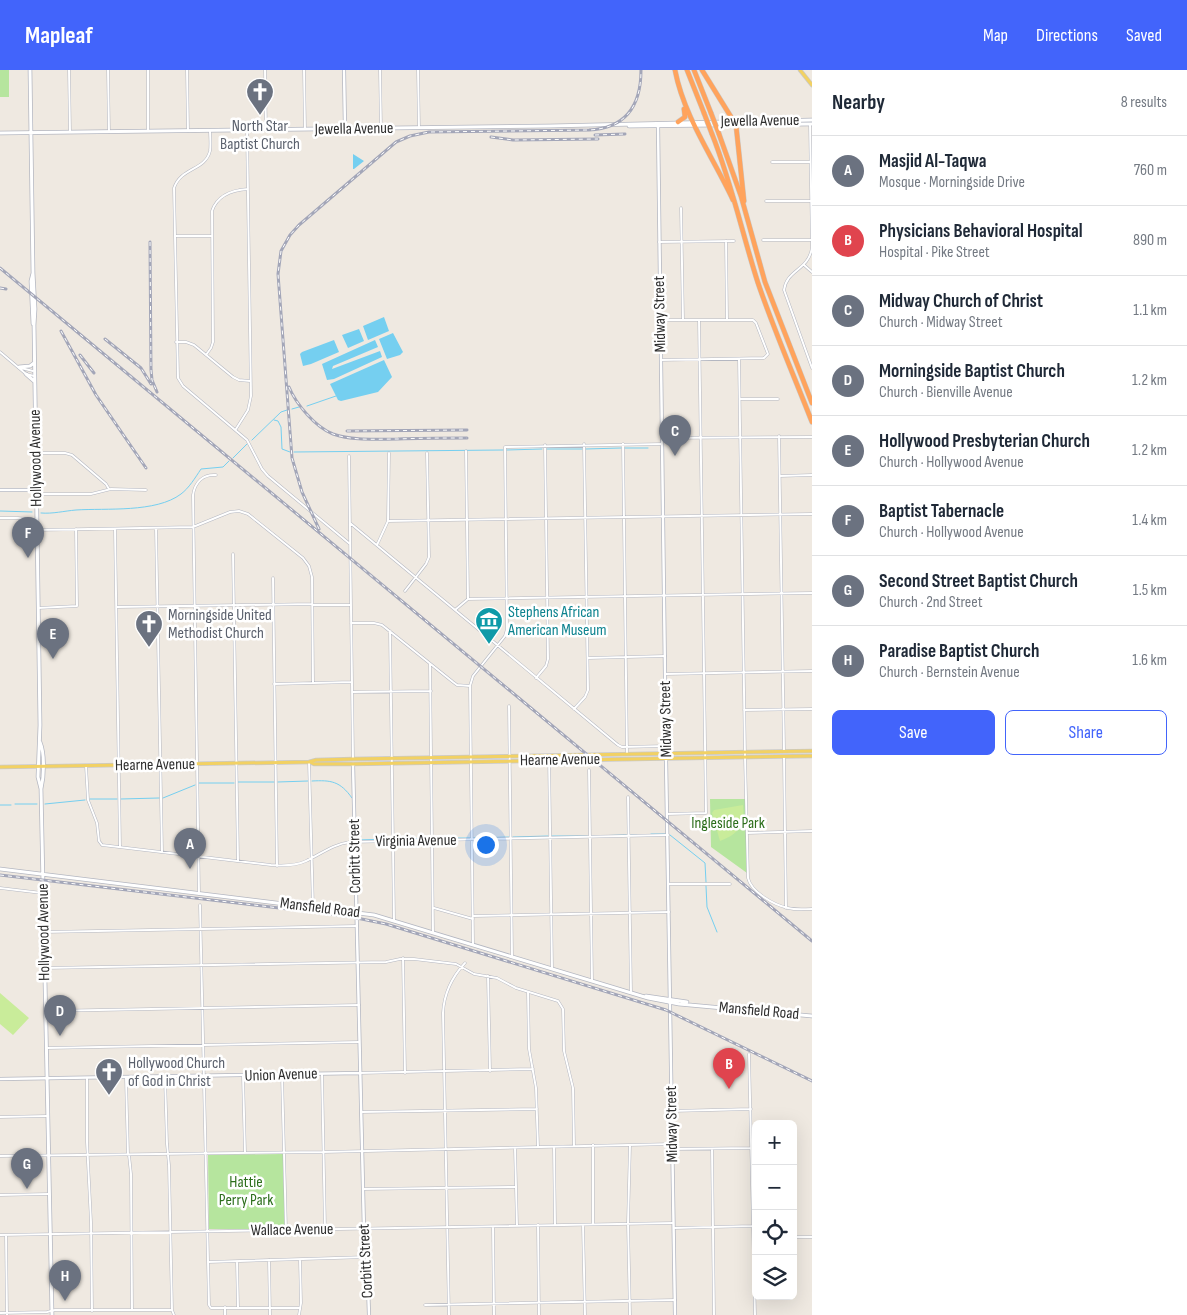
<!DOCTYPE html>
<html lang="en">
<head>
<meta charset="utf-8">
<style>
	:root { --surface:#fff; --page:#f2f2f3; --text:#1f2937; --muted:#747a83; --line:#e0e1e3; --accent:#4264fb }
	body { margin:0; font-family:"Sofia Sans Condensed",sans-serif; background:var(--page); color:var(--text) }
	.controls { position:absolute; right:15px; bottom:15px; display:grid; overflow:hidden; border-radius:8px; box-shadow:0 5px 20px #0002 }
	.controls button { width:45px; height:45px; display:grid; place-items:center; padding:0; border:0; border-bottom:1px solid var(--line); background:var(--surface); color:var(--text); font:25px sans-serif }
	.you { position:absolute; left:485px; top:774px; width:18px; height:18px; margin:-12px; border:4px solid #fff; border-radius:50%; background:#1a73e8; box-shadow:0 0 0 8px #1a73e833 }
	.badge { display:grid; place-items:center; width:32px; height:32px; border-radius:50%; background:var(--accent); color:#fff; font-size:16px; font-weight:700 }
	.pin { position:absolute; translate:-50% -41px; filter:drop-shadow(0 1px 2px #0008) }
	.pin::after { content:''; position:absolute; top:26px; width:18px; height:15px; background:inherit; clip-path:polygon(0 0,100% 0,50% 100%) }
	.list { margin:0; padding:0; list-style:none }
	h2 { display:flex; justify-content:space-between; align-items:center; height:65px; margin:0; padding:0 20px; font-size:21px }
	h2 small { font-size:16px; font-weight:400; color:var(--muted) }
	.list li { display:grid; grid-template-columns:32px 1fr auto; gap:15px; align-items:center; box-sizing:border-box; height:70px; padding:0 20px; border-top:1px solid var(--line) }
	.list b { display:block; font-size:19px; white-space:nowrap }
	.list p { margin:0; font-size:16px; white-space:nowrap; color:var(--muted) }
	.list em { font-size:16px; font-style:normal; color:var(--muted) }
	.actions { display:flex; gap:10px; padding:15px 20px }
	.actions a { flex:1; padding:11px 0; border:1px solid var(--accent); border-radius:8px; text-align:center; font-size:18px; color:var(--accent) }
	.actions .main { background:var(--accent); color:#fff }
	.icon { flex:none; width:28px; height:28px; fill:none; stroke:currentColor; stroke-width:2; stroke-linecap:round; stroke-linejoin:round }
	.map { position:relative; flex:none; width:812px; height:1245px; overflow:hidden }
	header { display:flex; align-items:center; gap:30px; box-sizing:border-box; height:70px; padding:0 25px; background:var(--accent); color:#fff }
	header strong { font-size:24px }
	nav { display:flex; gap:28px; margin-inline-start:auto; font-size:18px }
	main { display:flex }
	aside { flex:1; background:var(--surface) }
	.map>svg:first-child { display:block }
	.green { fill:#b6e59e }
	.pitch { fill:#c9ec9a }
	.water { fill:#75cff0 }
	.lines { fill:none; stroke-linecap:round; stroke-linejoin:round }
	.stream { stroke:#75cff0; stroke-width:1 }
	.minor-casing { stroke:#b4b7c1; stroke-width:3 }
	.tertiary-casing { stroke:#b4b7c1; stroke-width:4 }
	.secondary-casing { stroke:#b4b7c1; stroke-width:4.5 }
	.primary-casing { stroke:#c9c9c9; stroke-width:4.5 }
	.motorway-casing { stroke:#c9c9c9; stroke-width:5.5 }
	.minor { stroke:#fff; stroke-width:2 }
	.tertiary { stroke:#fff; stroke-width:2.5 }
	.secondary { stroke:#fff; stroke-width:3 }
	.primary { stroke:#f2d163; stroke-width:3 }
	.motorway { stroke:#ffa35c; stroke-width:4.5 }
	.rail-casing { stroke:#a3a6b8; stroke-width:3 }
	.rail { stroke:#fff; stroke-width:1; stroke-dasharray:4; stroke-linecap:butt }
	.motorway-bridge-casing { stroke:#c9c9c9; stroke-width:5.5; stroke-linecap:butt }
	.motorway-bridge { stroke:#ffa35c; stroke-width:4.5 }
	.labels { text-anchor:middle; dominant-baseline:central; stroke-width:5; stroke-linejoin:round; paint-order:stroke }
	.street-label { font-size:16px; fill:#2e2e2e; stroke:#fff }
	.worship-label { font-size:16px; fill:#5b616d; stroke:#fff; text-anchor:start }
	.culture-label { font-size:16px; fill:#0d838f; stroke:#fff; text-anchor:start }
	.park-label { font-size:16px; fill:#2c6e1b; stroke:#fff }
</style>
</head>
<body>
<header>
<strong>Mapleaf</strong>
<nav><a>Map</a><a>Directions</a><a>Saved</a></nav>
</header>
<main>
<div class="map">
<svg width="812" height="1245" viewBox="0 0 812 1245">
	<rect width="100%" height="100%" fill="#efe9e1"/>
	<path class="green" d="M0,0H9V27H0Z
		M710,729H745L747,803L711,777Z
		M283,1084L285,1159H209L208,1085Z"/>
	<path class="pitch" d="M743,735C745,755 739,764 720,771L712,743L714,740Z
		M0,923L29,948L13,965L0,954Z"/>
	<path class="water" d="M353,84L364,91L354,99H353Z
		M384,247L389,261L368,270L363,256Z
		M359,259L364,271L348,278L342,265Z
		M393,263L403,282L400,285L387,289L379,269Z
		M334,270L339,282L311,294L303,296L300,284L302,282Z
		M375,270L378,277L333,296L332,299L380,281L382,287L334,309L327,310L322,294Z
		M384,290L392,307L378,322L341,331L338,330L330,314Z"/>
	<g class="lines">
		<path class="stream" d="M307,336L336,326
			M292,339L299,337
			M274,350L278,351L281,357L282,379L290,382
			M252,370L281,342L287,340
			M625,378H648
			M547,379H582
			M586,379L621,378
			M507,380L542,379
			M294,382L503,380
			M233,388L247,374
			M0,441L32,442
			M41,443C53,444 64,441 76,440C106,438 156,443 181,424C189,418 195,408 201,399L223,397L229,391
			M312,711C331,710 340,711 352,728
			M238,712H274
			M278,712L308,711
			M199,713H234
			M163,728L195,715
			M90,729H117
			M121,729L159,728
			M15,734H37
			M45,734L85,730
			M0,735H11
			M651,764H666
			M631,765H637
			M670,765L705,793L706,812
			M552,766H587
			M592,766L626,765
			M513,767L548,766
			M435,768H470
			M474,768L509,767
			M396,769L431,768
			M358,770L391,769
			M706,816L707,837L717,862"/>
		<defs>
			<path id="minor" d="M69,0L70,62
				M108,0L109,62
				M148,0V61
				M187,0L188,61
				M265,0L266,60
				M304,0L305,59
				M380,0L381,58
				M418,0L419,58
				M810,54L812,178C808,201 787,199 784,220L812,298
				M210,60C210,67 211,74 210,81C205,101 181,97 174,118L178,308L183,316L247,370L262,399L268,406L350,474
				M772,92H810
				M766,131H812
				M681,138L683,250
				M175,166H212
				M763,170H811
				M726,171L727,249
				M659,172L734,171
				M804,195L812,202
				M661,250H753L756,253L768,284L764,288L661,290
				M176,272H186L194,275L233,307L239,310L250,311
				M0,282L26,304L34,306
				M206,285L211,278L213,272L212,141C217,126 232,120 248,119
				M739,289L745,687L748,808C751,822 774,835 788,838C796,840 804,839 812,839
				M21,298L33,301
				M740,329H778
				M236,359L248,340L251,326L247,60
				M779,366L784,680
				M662,368L812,367
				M623,374L627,684
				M466,381L468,529
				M36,383H65L72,385L106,414L109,419
				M349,386L353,689
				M780,406L812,405
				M37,424H91L111,419L146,420
				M0,448H18L37,450
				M388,451L812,444
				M350,453L618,675L622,677L666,676
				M156,458L162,782
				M37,460L193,457L230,442L239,441L248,444L303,488L309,496L312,507L313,613
				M115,460L120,777
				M377,475L388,451L389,383
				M233,484L238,791
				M273,508L277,796
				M405,521L426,494L429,487L427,383
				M468,529L812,523
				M312,535H351
				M117,537L312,534
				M38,538L77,536L76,459
				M455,540L468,529
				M351,553H374L382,555L453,612L457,615L470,616
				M390,561L394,850
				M588,588L665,586
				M430,594L433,862
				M666,604L812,601
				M536,608L546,596L548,589L545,375
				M274,614L352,612
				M353,622L431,621
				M509,636L512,886
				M574,639L585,627L588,620L584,374
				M744,640L812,639
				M549,686L552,898
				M784,688L786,838
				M309,692L313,837
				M86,696L88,730L97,753L99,771L102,775L271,795C283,796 295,796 306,791C321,784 333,774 350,772L668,765
				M589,700L592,911
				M628,727L631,923
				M667,744L706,743L699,250
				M747,763L812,761
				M668,814H730
				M0,818L42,823
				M199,824L193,425C195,412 203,404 216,405
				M200,835L209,1235L211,1238H300
				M434,838L473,849
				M474,846L669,842
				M44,862L357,856
				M473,874L470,616L473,606L505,566L507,559L505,377L662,374
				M403,888L405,1003
				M44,898L386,892L400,889H414L456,894L474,904L497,908L516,918L558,931L563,939L564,981L573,1018L574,1076
				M488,906L490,1001
				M528,922L529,979L536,1018L538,1077
				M46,941L359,935
				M47,978L359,972
				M749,984L755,1245
				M360,1003L533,999
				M322,1004L325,1159
				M282,1005L286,1160
				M243,1006L245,1083
				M126,1008L128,1085
				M165,1008L167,1074L169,1095L172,1240L174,1245
				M87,1009V1072L91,1152L92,1241
				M672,1041L751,1039
				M362,1042L537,1039
				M0,1047L47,1046
				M554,1077L555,1155
				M515,1078L517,1156
				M672,1079L751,1078
				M712,1079L714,1245
				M129,1085L131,1104L132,1240
				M0,1086L323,1082L672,1074
				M363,1119L516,1117
				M0,1125L49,1124
				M593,1154V1075
				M538,1155L539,1245
				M583,1155L585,1245
				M493,1157L494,1245
				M674,1158L752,1156
				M0,1165L673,1153
				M6,1165L7,1245
				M793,1167H812
				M269,1190L270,1245
				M208,1192L367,1187
				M237,1192L238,1237
				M425,1235L675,1230
				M225,1237V1245
				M0,1243L47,1242L55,1240H172
				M299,1245L301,1233L300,1190
				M449,1245L443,943C444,923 451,908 465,893
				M630,1245L628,1153L630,1075"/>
			<path id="tertiary" d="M344,0L345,58
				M658,54L666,684
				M0,420H36
				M666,689L675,1245
				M353,694L364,1161L367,1185L369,1245
				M0,1009L360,1003"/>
			<path id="secondary" d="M30,0L33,203L35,239L34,255L40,655L38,707L41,719
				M629,56L812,54
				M0,63L550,56L812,50
				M33,203L31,211L33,254
				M19,297L30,296L34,293
				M26,304L34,311
				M40,672C45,684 44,706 41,719L52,1245
				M0,799L374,845L648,928L679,934L812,946
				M646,926L687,932"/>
			<path id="primary" d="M800,0L812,15
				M310,692L314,694H353L812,686
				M0,697L309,692L316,690L353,689L812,681"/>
			<path id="motorway" d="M675,0C684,47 713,87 733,130
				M687,0L704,43
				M694,0L711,43
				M702,0L736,55L744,131
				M678,52L685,47L684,39
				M712,64C732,114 742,163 758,213C774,260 794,306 812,352
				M719,64L741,126L765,212L812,333"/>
		</defs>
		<use href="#minor" class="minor-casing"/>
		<use href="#tertiary" class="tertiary-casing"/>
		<use href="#secondary" class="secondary-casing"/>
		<use href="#primary" class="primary-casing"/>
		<use href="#motorway" class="motorway-casing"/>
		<use href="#minor" class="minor"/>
		<use href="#tertiary" class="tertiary"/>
		<use href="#secondary" class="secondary"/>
		<use href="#primary" class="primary"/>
		<use href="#motorway" class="motorway"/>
		<defs>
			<path id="rail" d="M595,65L625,64
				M491,67L513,70L598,69
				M150,172L151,300L152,310L157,322
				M0,198L812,871
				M0,218L6,219
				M61,261L96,325L146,398
				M105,269L141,298L151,314
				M80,285L94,303
				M289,317C296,334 315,357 333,364C353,371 376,369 398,369C421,368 444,368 467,368
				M347,361L467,360
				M319,459L302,422L292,388L278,204L281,181L290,165L299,155L396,72L410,66L429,62L589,60C627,58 641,35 641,0
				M0,805L347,846L386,854L666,940L812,1011"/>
		</defs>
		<use href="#rail" class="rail-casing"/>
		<use href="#rail" class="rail"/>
		<defs>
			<path id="motorway-bridge" d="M704,43L712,64
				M711,43L719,64"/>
		</defs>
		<use href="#motorway-bridge" class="motorway-bridge-casing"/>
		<use href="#motorway-bridge" class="motorway-bridge"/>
	</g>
	<defs>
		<symbol id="church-pin" viewBox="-11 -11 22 30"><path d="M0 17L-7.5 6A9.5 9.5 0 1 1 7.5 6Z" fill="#6b7280" stroke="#fff"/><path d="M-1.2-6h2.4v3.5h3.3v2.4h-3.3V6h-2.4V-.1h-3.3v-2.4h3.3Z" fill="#fff"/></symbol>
		<symbol id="museum-pin" viewBox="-11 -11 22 30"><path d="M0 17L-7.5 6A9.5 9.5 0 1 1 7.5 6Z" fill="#0f9aa8" stroke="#fff"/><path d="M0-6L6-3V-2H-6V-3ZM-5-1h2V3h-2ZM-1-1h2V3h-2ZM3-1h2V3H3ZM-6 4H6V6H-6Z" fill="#fff"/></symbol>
	</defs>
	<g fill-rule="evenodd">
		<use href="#church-pin" x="244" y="6" width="32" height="43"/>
		<use href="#museum-pin" x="473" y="535" width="32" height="43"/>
		<use href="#church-pin" x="133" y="538" width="32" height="43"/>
		<use href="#church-pin" x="93" y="986" width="32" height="43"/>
	</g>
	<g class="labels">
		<g class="street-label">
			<text transform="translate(760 51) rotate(-1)">Jewella Avenue</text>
			<text transform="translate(354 59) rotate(-1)">Jewella Avenue</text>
			<text transform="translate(660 244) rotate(-91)">Midway Street</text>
			<text transform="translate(36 388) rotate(-91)">Hollywood Avenue</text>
			<text transform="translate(666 649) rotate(-91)">Midway Street</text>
			<text transform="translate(560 690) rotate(-1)">Hearne Avenue</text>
			<text transform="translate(155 695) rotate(-1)">Hearne Avenue</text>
			<text transform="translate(416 771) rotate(-1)">Virginia Avenue</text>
			<text transform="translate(355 786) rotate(-91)">Corbitt Street</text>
			<text transform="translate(320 838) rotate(7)">Mansfield Road</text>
			<text transform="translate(44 862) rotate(-91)">Hollywood Avenue</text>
			<text transform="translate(759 941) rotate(5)">Mansfield Road</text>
			<text transform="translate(281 1005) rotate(-2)">Union Avenue</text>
			<text transform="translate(672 1054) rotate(-91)">Midway Street</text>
			<text transform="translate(292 1160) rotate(-1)">Wallace Avenue</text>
			<text transform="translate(366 1191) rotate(-93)">Corbitt Street</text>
		</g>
		<g class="worship-label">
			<text x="260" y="56" text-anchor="middle">North Star<tspan x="260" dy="18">Baptist Church</tspan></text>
			<text x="168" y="545">Morningside United<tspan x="168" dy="18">Methodist Church</tspan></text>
			<text x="128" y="993">Hollywood Church<tspan x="128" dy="18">of God in Christ</tspan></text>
		</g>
		<g class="culture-label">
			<text x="508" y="542">Stephens African<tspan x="508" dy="18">American Museum</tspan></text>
		</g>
		<g class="park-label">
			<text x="728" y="753">Ingleside Park</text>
			<text x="246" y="1112">Hattie<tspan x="246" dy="18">Perry Park</tspan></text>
		</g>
	</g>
</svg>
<div class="controls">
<button>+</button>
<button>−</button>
<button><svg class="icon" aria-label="locate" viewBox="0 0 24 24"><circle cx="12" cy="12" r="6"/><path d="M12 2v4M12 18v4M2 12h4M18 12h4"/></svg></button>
<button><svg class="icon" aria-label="layers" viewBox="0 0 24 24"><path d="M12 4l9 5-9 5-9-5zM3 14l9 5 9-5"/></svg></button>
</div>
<div class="you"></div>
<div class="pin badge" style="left:190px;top:799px;background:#6b7280">A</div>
<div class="pin badge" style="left:729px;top:1019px;background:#e0444e">B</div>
<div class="pin badge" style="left:675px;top:386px;background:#6b7280">C</div>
<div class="pin badge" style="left:60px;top:966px;background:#6b7280">D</div>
<div class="pin badge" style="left:53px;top:589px;background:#6b7280">E</div>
<div class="pin badge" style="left:28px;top:488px;background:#6b7280">F</div>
<div class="pin badge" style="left:27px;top:1119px;background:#6b7280">G</div>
<div class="pin badge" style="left:65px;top:1231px;background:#6b7280">H</div>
</div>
<aside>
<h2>Nearby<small>8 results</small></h2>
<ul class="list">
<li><span class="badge" style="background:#6b7280">A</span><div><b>Masjid Al-Taqwa</b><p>Mosque · Morningside Drive</p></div><em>760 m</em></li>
<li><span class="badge" style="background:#e0444e">B</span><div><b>Physicians Behavioral Hospital</b><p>Hospital · Pike Street</p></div><em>890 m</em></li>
<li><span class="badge" style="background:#6b7280">C</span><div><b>Midway Church of Christ</b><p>Church · Midway Street</p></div><em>1.1 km</em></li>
<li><span class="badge" style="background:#6b7280">D</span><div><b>Morningside Baptist Church</b><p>Church · Bienville Avenue</p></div><em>1.2 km</em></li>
<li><span class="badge" style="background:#6b7280">E</span><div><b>Hollywood Presbyterian Church</b><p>Church · Hollywood Avenue</p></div><em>1.2 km</em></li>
<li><span class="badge" style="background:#6b7280">F</span><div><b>Baptist Tabernacle</b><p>Church · Hollywood Avenue</p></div><em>1.4 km</em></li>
<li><span class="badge" style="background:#6b7280">G</span><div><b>Second Street Baptist Church</b><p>Church · 2nd Street</p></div><em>1.5 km</em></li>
<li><span class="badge" style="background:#6b7280">H</span><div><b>Paradise Baptist Church</b><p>Church · Bernstein Avenue</p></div><em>1.6 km</em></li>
</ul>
<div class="actions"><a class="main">Save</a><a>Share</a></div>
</aside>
</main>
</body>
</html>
